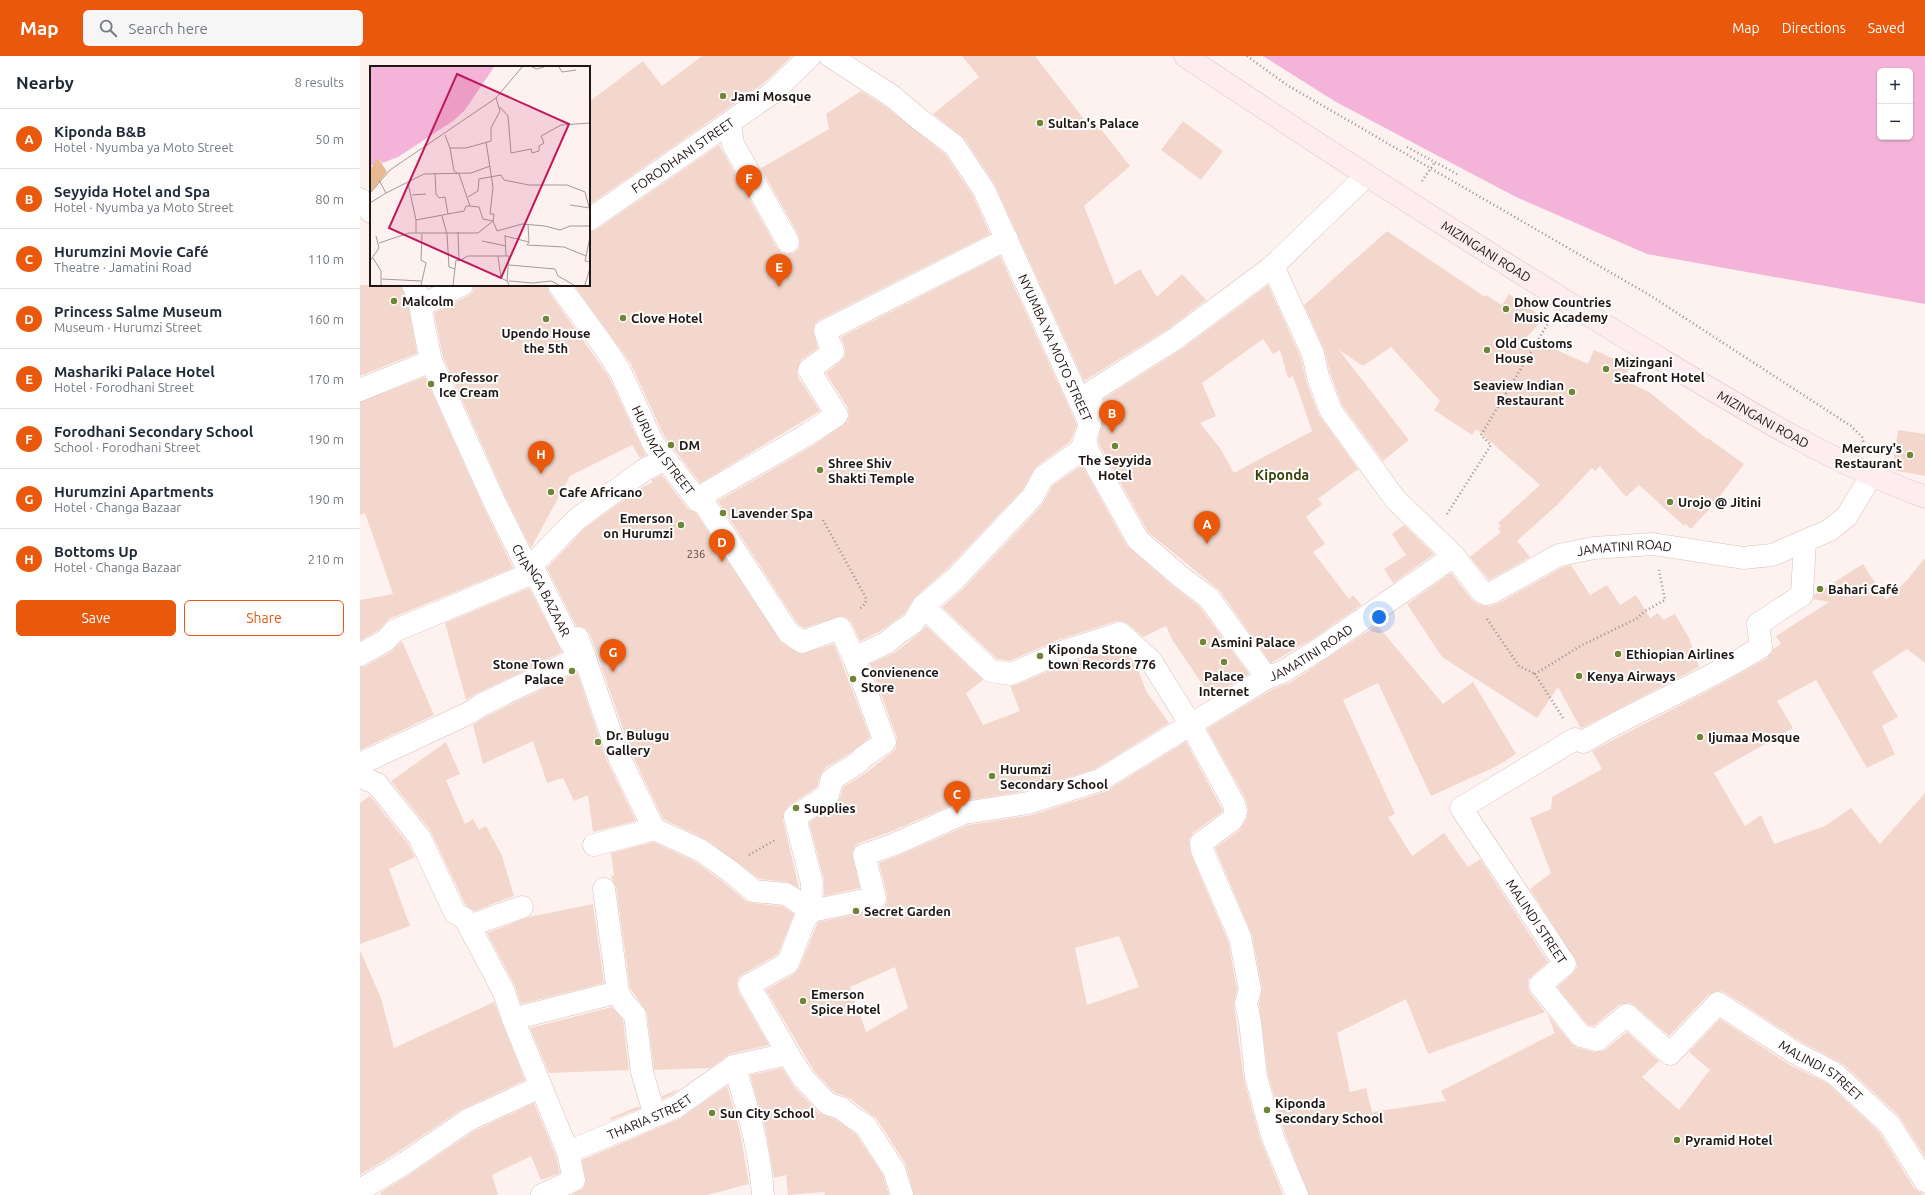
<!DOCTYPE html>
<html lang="en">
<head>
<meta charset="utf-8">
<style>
	:root { --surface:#fff; --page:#f6f6f7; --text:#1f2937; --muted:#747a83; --line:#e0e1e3; --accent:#ea580c }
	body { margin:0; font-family:Ubuntu,sans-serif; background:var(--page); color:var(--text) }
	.controls { position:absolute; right:12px; top:12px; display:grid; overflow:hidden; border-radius:6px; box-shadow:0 1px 3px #0004 }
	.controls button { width:36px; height:36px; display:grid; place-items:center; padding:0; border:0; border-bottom:1px solid var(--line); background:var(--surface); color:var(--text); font:20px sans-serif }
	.you { position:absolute; left:1019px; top:561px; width:14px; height:14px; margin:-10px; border:3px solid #fff; border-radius:50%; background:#1a73e8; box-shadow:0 0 0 6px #1a73e833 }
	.badge { display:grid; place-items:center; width:26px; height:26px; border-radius:50%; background:var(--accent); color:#fff; font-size:13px; font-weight:700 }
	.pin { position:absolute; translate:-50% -33px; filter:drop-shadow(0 1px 2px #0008) }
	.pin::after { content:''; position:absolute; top:21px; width:14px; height:12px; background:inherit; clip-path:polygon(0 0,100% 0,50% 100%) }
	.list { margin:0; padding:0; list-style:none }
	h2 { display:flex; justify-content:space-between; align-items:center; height:52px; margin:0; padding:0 16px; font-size:17px }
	h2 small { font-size:13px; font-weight:400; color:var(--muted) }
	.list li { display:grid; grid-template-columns:26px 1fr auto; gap:12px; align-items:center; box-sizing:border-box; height:60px; padding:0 16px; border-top:1px solid var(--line) }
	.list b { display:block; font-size:15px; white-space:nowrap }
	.list p { margin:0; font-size:13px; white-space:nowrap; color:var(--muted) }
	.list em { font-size:13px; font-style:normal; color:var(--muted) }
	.actions { display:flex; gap:8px; padding:12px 16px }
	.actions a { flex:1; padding:9px 0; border:1px solid var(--accent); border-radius:6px; text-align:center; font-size:14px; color:var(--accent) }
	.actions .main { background:var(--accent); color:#fff }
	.icon { flex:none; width:22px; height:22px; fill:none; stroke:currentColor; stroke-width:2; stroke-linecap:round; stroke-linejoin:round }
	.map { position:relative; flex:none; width:1565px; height:1139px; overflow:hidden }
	header { display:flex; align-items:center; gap:24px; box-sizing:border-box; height:56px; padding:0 20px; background:var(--accent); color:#fff }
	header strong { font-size:19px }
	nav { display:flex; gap:22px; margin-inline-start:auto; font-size:14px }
	.search { width:280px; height:36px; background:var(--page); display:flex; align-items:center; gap:10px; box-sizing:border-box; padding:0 14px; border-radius:6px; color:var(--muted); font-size:15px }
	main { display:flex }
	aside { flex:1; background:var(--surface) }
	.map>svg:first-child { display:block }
	.water { fill:#f4b4d9; fill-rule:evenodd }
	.building { fill:#f3d7cc; fill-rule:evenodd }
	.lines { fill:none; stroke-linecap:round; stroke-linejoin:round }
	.street-casing { stroke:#dbbebb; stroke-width:23 }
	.secondary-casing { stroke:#dbbebb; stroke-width:23 }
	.path { stroke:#998e8d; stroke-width:2.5; stroke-dasharray:1 3; stroke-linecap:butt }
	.street { stroke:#fff; stroke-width:22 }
	.secondary { stroke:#fdedf0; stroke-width:22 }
	.poi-dot { fill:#718536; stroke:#fff; stroke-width:1.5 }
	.labels { text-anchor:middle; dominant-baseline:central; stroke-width:4; stroke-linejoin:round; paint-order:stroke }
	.number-label { font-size:11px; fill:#554643 }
	.poi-label { font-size:13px; font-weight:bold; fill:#201615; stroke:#fff; text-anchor:start }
	.street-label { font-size:13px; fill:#201615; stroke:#fff }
	.neighbourhood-label { font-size:14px; font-weight:bold; fill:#364308; stroke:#fff }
	.inset-river { fill:none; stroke:#f4b4d9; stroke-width:2 }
	.inset-road { fill:none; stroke:#a59a99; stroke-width:1 }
	.view { fill:#c2185b; fill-opacity:0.15; stroke:#c2185b; stroke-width:2 }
	.inset-edge { fill:none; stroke:#201615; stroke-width:2 }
</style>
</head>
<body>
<header>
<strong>Map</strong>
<div class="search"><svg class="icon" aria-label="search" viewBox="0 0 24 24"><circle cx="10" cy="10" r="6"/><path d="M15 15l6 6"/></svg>Search here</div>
<nav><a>Map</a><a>Directions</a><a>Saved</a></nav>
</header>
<main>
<aside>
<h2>Nearby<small>8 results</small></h2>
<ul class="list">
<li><span class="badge">A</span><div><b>Kiponda B&amp;B</b><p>Hotel · Nyumba ya Moto Street</p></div><em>50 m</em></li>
<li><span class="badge">B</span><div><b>Seyyida Hotel and Spa</b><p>Hotel · Nyumba ya Moto Street</p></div><em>80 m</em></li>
<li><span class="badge">C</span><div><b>Hurumzini Movie Café</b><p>Theatre · Jamatini Road</p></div><em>110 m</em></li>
<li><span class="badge">D</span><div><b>Princess Salme Museum</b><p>Museum · Hurumzi Street</p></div><em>160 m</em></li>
<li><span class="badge">E</span><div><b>Mashariki Palace Hotel</b><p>Hotel · Forodhani Street</p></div><em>170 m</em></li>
<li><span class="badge">F</span><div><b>Forodhani Secondary School</b><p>School · Forodhani Street</p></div><em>190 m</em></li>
<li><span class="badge">G</span><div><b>Hurumzini Apartments</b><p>Hotel · Changa Bazaar</p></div><em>190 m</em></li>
<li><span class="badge">H</span><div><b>Bottoms Up</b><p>Hotel · Changa Bazaar</p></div><em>210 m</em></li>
</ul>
<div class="actions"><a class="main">Save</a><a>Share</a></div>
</aside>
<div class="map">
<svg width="1565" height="1139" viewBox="0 0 1565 1139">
	<rect width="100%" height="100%" fill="#fef2f1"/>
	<path class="water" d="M903,0H1565V248L1287,198L1156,141L976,46ZM1520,15H1550V81H1520Z"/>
	<path class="building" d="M342,0H432L404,27L229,149V46L283,5L302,30Z
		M602,0H675L730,71L736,67L770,110L724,150L755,229L780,213L797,241L822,218L846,244L808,273L724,325L634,127L604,82L573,58L619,21Z
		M501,35L525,50L585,98L613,140L630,178L459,264L455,268L453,274L458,292L441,304L437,314L438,321L460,355L340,427L304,380L271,308L214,229H229V176L236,174L359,89L417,192L422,197L428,198L434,197L439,192L440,186L439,180L401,112L469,73L466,58Z
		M823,65L863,95L841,124L801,94Z
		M1027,175L1125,241L1126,239L1142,249L1149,238L1184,262L1167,281L1228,308L1234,294L1270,310L1264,324L1289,336L1347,383L1348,382L1384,408L1354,448L1331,473L1325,468L1324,470L1279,429L1266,441L1240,410L1235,415L1232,412L1197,449L1157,485L1170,501L1129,524L1110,501L1141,476L1138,472L1141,470L1138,467L1180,429L1116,373L1112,379L1074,354L1080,345L1031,291L1003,310L979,294L1049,384L1023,405L982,349L970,317L964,293L944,249Z
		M640,200L717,369L710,386L676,411L663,433L586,514L554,542L544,558L519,576L500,585L491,566L487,562L481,560L444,572L437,567L358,445L451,391L488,365L489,359L488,352L466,317L480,306L485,300V292L481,281Z
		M0,229H41L48,247L57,297L0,320Z
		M114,229H187L189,236L249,321L282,392L286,399L280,402L272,389L210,420L171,492L144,438L83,301L74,257L108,240L113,236Z
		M908,229L941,302L946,325L959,359L998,413L958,443L962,448L946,461L965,488L953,496L989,543L993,539L1001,549L954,582L911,607L859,534L788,476L740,390L738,384L742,369L743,343L822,293ZM903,283L913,298L920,294L928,322L933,320L952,375L874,417L860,392L840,367L856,360L842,327Z
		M65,321L122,448L153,512L29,563L18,574L0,585V544L33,538L5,457L0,459V346Z
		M1538,374L1565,378V420L1532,414Z
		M722,409L767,490L813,530L840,551L889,618L851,641L813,585L806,570L783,581L768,568L762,565H756L698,584L649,605L637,603L582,551L604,532L682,449L693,429Z
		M302,419L328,453L336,457L421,586L441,598L474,588L482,607L510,681L490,697L465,712L460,720L457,731L428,751L424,756L423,764L439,832L427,826L399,823L347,784L303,763L271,696L230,578L225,572L216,570L187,512L225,472L279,433L293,426L291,424Z
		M1044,469L1074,498L1033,527L1024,513L1046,499L1032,478Z
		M1565,502V607L1547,593L1512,616L1538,661L1522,670L1535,698L1507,712L1456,624L1417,645L1433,672L1354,717L1385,770L1401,759L1414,788L1465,770L1491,752L1520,788L1565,737V1101L1539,1060L1483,1008L1443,987L1364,936L1359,935L1349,938L1309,980L1275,950L1270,947L1259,949L1234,970L1228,969L1197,931L1213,917L1217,912V906L1170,833L1191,817L1170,762L1191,753L1192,741L1242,713L1232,695L1363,627L1407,602L1412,597L1413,593L1421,588L1416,580L1469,546L1453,543L1454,539L1503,508L1526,544L1547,524Z
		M1211,509L1230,539L1247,529L1260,549L1276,539L1290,562L1298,557L1303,564L1315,558L1329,582L1339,611L1222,672L1220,671L1198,631L1177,662L1082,601L1047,548L1091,517L1112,544L1120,549L1129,550L1139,547L1203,511Z
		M169,532L202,596L116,638L106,644L85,567Z
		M1017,569L1083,648L1113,626L1156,698L1139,709L1071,740L1018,627L983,644L1035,758L1028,761L1052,800L1084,777L1108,811L1120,803L1188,906L1172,920L1168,924V931L1170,937L1185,956L1068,998L1046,943L977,977L990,1036L1006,1032L1012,1056L1086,1045L1081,1035L1195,977L1187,958L1212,988L1218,992L1234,996L1245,994L1267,976L1299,1005L1282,1021L1319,1054L1350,1014L1329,996L1360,963L1430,1009L1467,1027L1520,1077L1554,1132L1565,1139H949L925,1078L908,1019L899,948L902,932L892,879L855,792L880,774L887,762L888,753L885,742L847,673L913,633L931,626Z
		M566,570L623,624L606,637L623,669L660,655L650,630L656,629L706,608L757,591L776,608L786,635L809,667L735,713L665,735L599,746L530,776L499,787L495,791L492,796L500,832L464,840V824L449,766L475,749L480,742L483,731L506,717L536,693L537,682L510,608L534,597L560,577Z
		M42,585L74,659L0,694V611L6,610L32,595Z
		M217,616L247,705L276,765L233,776L228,739L214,745L203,722L187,727L173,685L123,708L113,669L127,660Z
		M86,686L100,718L86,724L105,768L113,763L119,774L126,770L142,800L154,840L114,855L105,848L70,774L31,725Z
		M826,686L863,755L833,777L829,783L830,796L868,885L877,933L874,949L884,1024L901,1085L923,1139H554L545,1107L516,1062L489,1042L475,1037L454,1015L406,934L434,918L439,912L458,866L517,854L524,851L527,846V839L519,807L540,799L608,769L672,759L744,736ZM759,880L779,931L727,949L715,892ZM535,911L548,952L506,976L490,931Z
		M10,740L49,789L55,801L29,813L50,870L0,888V747Z
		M293,786L334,805L362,825L386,845L393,847L422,850L434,858L418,898L383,918L378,922L377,928L378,935L409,989L370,998L350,1012L294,1014L287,957L270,932L256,831L251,820L254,819L251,797Z
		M233,848L244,927L161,948L155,930L127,877L169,861Z
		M0,894L21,942L34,992L134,946L165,1024L101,1054L38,1096L0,1119Z
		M252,951L263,964L269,1014L189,1017L170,972Z
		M422,1012L435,1032L459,1057L475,1063L496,1078L523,1119L529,1139H465L464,1136L428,1139L426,1119L414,1122L405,1071L390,1019Z
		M367,1030L380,1076L389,1128L347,1139H211L223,1132L226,1127L222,1104L321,1062Z
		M319,1033L310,1040L303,1043L302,1040Z
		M174,1047L196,1100L200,1117L181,1124L171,1100L132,1119L138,1139H21V1136L52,1117L114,1075Z
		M279,1050L280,1053L251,1064L250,1062Z"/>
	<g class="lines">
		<defs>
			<g id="street">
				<path id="s1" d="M470,0L532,40L559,63L594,89L624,134L730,368L725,383L728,395L778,484L821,521L849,542L907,622"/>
				<path d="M370,67L373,88L428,186"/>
				<path id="s2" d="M1006,120L913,210L953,298L958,321L971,355L1035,443L1094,500L1122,536L1126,538L1133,536L1199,499L1234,492L1293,488L1383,502L1412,499L1470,474L1487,460L1511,420"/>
				<path d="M0,143L11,156"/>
				<path id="s3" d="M229,164L412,37L450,0"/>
				<path id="s4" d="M53,229L61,245L60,250L71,305L100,370L133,443L165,507L175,516L210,586L218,582L259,701L294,773L340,794L370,815L394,835L426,838L451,855"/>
				<path id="s5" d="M199,229L243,289L260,315L293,387L338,445L342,444L428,576L442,586L480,572L494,602L525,686L502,702L499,706L472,723L468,739L435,761L452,827L451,855L444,865L428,907L389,929L428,998L444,1023L468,1048L481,1052L492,1061L505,1069L534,1114L542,1139"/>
				<path d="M60,250L102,229"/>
				<path d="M0,334L71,305"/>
				<path d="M342,444L348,436L445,380L477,359L449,314L473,296L465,275L647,183"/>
				<path id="s6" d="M1445,485L1442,539L1398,568L1401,591C1344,627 1280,652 1223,686L1215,683L1101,752L1205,908L1180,929L1221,980L1237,984L1267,959L1310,998L1358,947L1437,998L1474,1017L1530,1069L1565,1125"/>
				<path d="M170,511L217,463L284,414L305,403"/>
				<path d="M563,550L631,615L651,618L702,596L760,577L791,605L831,669L874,748L876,756L872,764L841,787L842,794L880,881L890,934L886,947L890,966L896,1021L913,1082L937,1139"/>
				<path d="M0,599L26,584L34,575L175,516"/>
				<path d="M494,602L526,587L537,578L553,567L563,550L595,523L673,440L683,421L721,394L730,368L731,336L815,283L913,210"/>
				<path d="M0,708L111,656L121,649L224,599"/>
				<path d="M0,720L17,728L60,782L95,857L104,862L109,870L144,936L153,963L208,1096"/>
				<path d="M234,789L294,773"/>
				<path d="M244,833L258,936L264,947L275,959L282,1016L295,1060"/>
				<path id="s7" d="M451,855L515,842L504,799L535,788L604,757L668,747L740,724L907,622L924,615L961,592L1094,500"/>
				<path d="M109,870L162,851"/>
				<path d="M153,963L258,936"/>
				<path d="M374,1010C388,1052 400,1094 403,1139"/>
				<path d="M0,1134L45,1107L108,1064L180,1031"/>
				<path id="s8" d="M182,1139L214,1124L208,1096L316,1051L374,1010L428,998"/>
			</g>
			<g id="secondary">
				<path id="s9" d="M825,0C972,98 1120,193 1271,285C1366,342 1460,402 1565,441"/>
			</g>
		</defs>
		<use href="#street" class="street-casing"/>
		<use href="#secondary" class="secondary-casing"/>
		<path class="path" d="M887,0L927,29L1291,240L1491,370L1502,381L1504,388
			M1047,91L1099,119
			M1062,125L1075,106
			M1087,458L1131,389L1121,379L1190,264
			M463,464L505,540C508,547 503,550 498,554
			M1127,563L1159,610L1175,618
			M1203,662L1175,618L1222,589L1276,563L1285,555L1305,544L1299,514
			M389,799L415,784"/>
		<use href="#street" class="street"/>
		<use href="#secondary" class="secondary"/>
	</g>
	<g class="poi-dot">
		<circle cx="363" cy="40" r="4"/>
		<circle cx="680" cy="67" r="4"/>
		<circle cx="34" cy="245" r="4"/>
		<circle cx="1146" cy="253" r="4"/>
		<circle cx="263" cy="262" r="4"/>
		<circle cx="186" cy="263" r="4"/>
		<circle cx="1127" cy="294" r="4"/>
		<circle cx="1246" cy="313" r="4"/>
		<circle cx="71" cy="328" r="4"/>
		<circle cx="1212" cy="336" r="4"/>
		<circle cx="311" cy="389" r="4"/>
		<circle cx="755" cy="390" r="4"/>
		<circle cx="1550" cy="399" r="4"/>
		<circle cx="460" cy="414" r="4"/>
		<circle cx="191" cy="436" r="4"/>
		<circle cx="1310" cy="446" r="4"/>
		<circle cx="363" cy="457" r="4"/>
		<circle cx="321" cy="469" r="4"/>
		<circle cx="1460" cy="533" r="4"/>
		<circle cx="843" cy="586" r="4"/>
		<circle cx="1258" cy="598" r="4"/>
		<circle cx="680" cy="600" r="4"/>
		<circle cx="864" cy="606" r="4"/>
		<circle cx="212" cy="615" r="4"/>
		<circle cx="1219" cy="620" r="4"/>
		<circle cx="493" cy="623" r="4"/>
		<circle cx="1340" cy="681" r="4"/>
		<circle cx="238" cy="686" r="4"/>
		<circle cx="632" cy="720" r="4"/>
		<circle cx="436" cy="752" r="4"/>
		<circle cx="496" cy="855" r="4"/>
		<circle cx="443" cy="945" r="4"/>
		<circle cx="907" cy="1054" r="4"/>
		<circle cx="352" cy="1057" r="4"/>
		<circle cx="1317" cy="1084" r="4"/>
	</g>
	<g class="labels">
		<g class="number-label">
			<text x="336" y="498">236</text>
		</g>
		<g class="poi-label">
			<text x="371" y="40">Jami Mosque</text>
			<text x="688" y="67">Sultan's Palace</text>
			<text x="42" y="245">Malcolm</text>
			<text x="1154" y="246">Dhow Countries<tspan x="1154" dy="15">Music Academy</tspan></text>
			<text x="271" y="262">Clove Hotel</text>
			<text x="186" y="277" text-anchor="middle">Upendo House<tspan x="186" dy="15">the 5th</tspan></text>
			<text x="1135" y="287">Old Customs<tspan x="1135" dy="15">House</tspan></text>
			<text x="1254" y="306">Mizingani<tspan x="1254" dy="15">Seafront Hotel</tspan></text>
			<text x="79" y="321">Professor<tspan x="79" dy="15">Ice Cream</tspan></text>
			<text x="1204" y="329" text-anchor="end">Seaview Indian<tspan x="1204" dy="15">Restaurant</tspan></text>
			<text x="319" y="389">DM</text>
			<text x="1542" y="392" text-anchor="end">Mercury's<tspan x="1542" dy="15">Restaurant</tspan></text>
			<text x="755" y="404" text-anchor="middle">The Seyyida<tspan x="755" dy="15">Hotel</tspan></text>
			<text x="468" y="407">Shree Shiv<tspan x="468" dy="15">Shakti Temple</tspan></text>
			<text x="199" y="436">Cafe Africano</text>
			<text x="1318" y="446">Urojo @ Jitini</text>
			<text x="371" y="457">Lavender Spa</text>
			<text x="313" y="462" text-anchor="end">Emerson<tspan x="313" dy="15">on Hurumzi</tspan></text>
			<text x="1468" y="533">Bahari Café</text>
			<text x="851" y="586">Asmini Palace</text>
			<text x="688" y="593">Kiponda Stone<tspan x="688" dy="15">town Records 776</tspan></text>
			<text x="1266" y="598">Ethiopian Airlines</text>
			<text x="204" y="608" text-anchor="end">Stone Town<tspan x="204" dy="15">Palace</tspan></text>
			<text x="501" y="616">Convienence<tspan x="501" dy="15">Store</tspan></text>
			<text x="864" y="620" text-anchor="middle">Palace<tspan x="864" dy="15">Internet</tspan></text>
			<text x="1227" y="620">Kenya Airways</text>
			<text x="246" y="679">Dr. Bulugu<tspan x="246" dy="15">Gallery</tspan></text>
			<text x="1348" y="681">Ijumaa Mosque</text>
			<text x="640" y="713">Hurumzi<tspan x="640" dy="15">Secondary School</tspan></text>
			<text x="444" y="752">Supplies</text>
			<text x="504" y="855">Secret Garden</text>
			<text x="451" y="938">Emerson<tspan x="451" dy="15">Spice Hotel</tspan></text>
			<text x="915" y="1047">Kiponda<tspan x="915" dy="15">Secondary School</tspan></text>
			<text x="360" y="1057">Sun City School</text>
			<text x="1325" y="1084">Pyramid Hotel</text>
		</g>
		<g class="street-label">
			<text stroke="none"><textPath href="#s3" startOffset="114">FORODHANI STREET</textPath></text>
			<text stroke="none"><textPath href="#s9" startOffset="359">MIZINGANI ROAD</textPath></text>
			<text stroke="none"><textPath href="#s1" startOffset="380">NYUMBA YA MOTO STREET</textPath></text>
			<text stroke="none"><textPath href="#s9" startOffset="683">MIZINGANI ROAD</textPath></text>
			<text stroke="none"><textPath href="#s5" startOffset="196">HURUMZI STREET</textPath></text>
			<text stroke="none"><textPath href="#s2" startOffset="676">JAMATINI ROAD</textPath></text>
			<text stroke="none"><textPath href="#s4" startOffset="334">CHANGA BAZAAR</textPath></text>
			<text stroke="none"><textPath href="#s7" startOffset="605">JAMATINI ROAD</textPath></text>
			<text stroke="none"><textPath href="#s6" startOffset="610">MALINDI STREET</textPath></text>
			<text stroke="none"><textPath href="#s6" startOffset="1066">MALINDI STREET</textPath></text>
			<text stroke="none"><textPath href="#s8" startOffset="153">THARIA STREET</textPath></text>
		</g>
		<g class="neighbourhood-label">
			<text x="922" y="419">Kiponda</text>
		</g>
	</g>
	<g transform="translate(10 10)">
		<rect width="220" height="220" fill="#fef2f1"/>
		<path d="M8,92L17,106L0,127V102L3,100L2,96Z" fill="#e7ba93"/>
		<path d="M0,1H124L95,44L83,55L28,91L12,97L8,92L0,102Z" fill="#f4b4d9"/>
		<path class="inset-river" d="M94,1L118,10"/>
		<path class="inset-road" d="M162,1L167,3L174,1M189,1L192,6L206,4M130,41L138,50L141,87L161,83L162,87L169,85V80L174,77L171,70L191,59L220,57M75,69L80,82H96L121,75V62L130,45L126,32M116,76L123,121L120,148H124L123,155M80,82L84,105L89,108L100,140M65,107L66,128L69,132L75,131L78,148M9,114L16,127L54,108L101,107L120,100M38,117L46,154V167M0,127L20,104L126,32L152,1M42,129L56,128M98,131L108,125L109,113L131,109L134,114L159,119H197L215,126L219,141M0,137L16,127M200,139L220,142M100,140L109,141L113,153L123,155L127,165L152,158L175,160L190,164L200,160H220M72,150L77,168M46,154L94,145L96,140H100M158,159L159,176M77,168L79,201L85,203M135,169L136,190H139L137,215L139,219M135,170L159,176L157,179L194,181L216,190M220,171L215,195L220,196M112,175L136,180M9,177L39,167H108L123,155M128,190L131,212L137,215M3,192L11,205V219M0,195L9,182L6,170M89,195L98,190H136M139,199L185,203L188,210L204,219M12,213L51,215M139,215L163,217L181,215L189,219M51,219L56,197L51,194L52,168M83,219L86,194L89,195L88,166M215,219L220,202"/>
		<path class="view" d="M87,8L199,58L131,212L19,162Z"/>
		<rect width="220" height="220" class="inset-edge"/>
	</g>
</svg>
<div class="controls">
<button>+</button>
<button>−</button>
</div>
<div class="you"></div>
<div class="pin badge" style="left:847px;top:488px">A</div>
<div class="pin badge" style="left:752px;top:377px">B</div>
<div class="pin badge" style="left:597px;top:758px">C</div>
<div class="pin badge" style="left:362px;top:506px">D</div>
<div class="pin badge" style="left:419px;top:231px">E</div>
<div class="pin badge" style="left:389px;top:142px">F</div>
<div class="pin badge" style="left:253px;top:616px">G</div>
<div class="pin badge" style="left:181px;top:418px">H</div>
</div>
</main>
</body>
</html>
